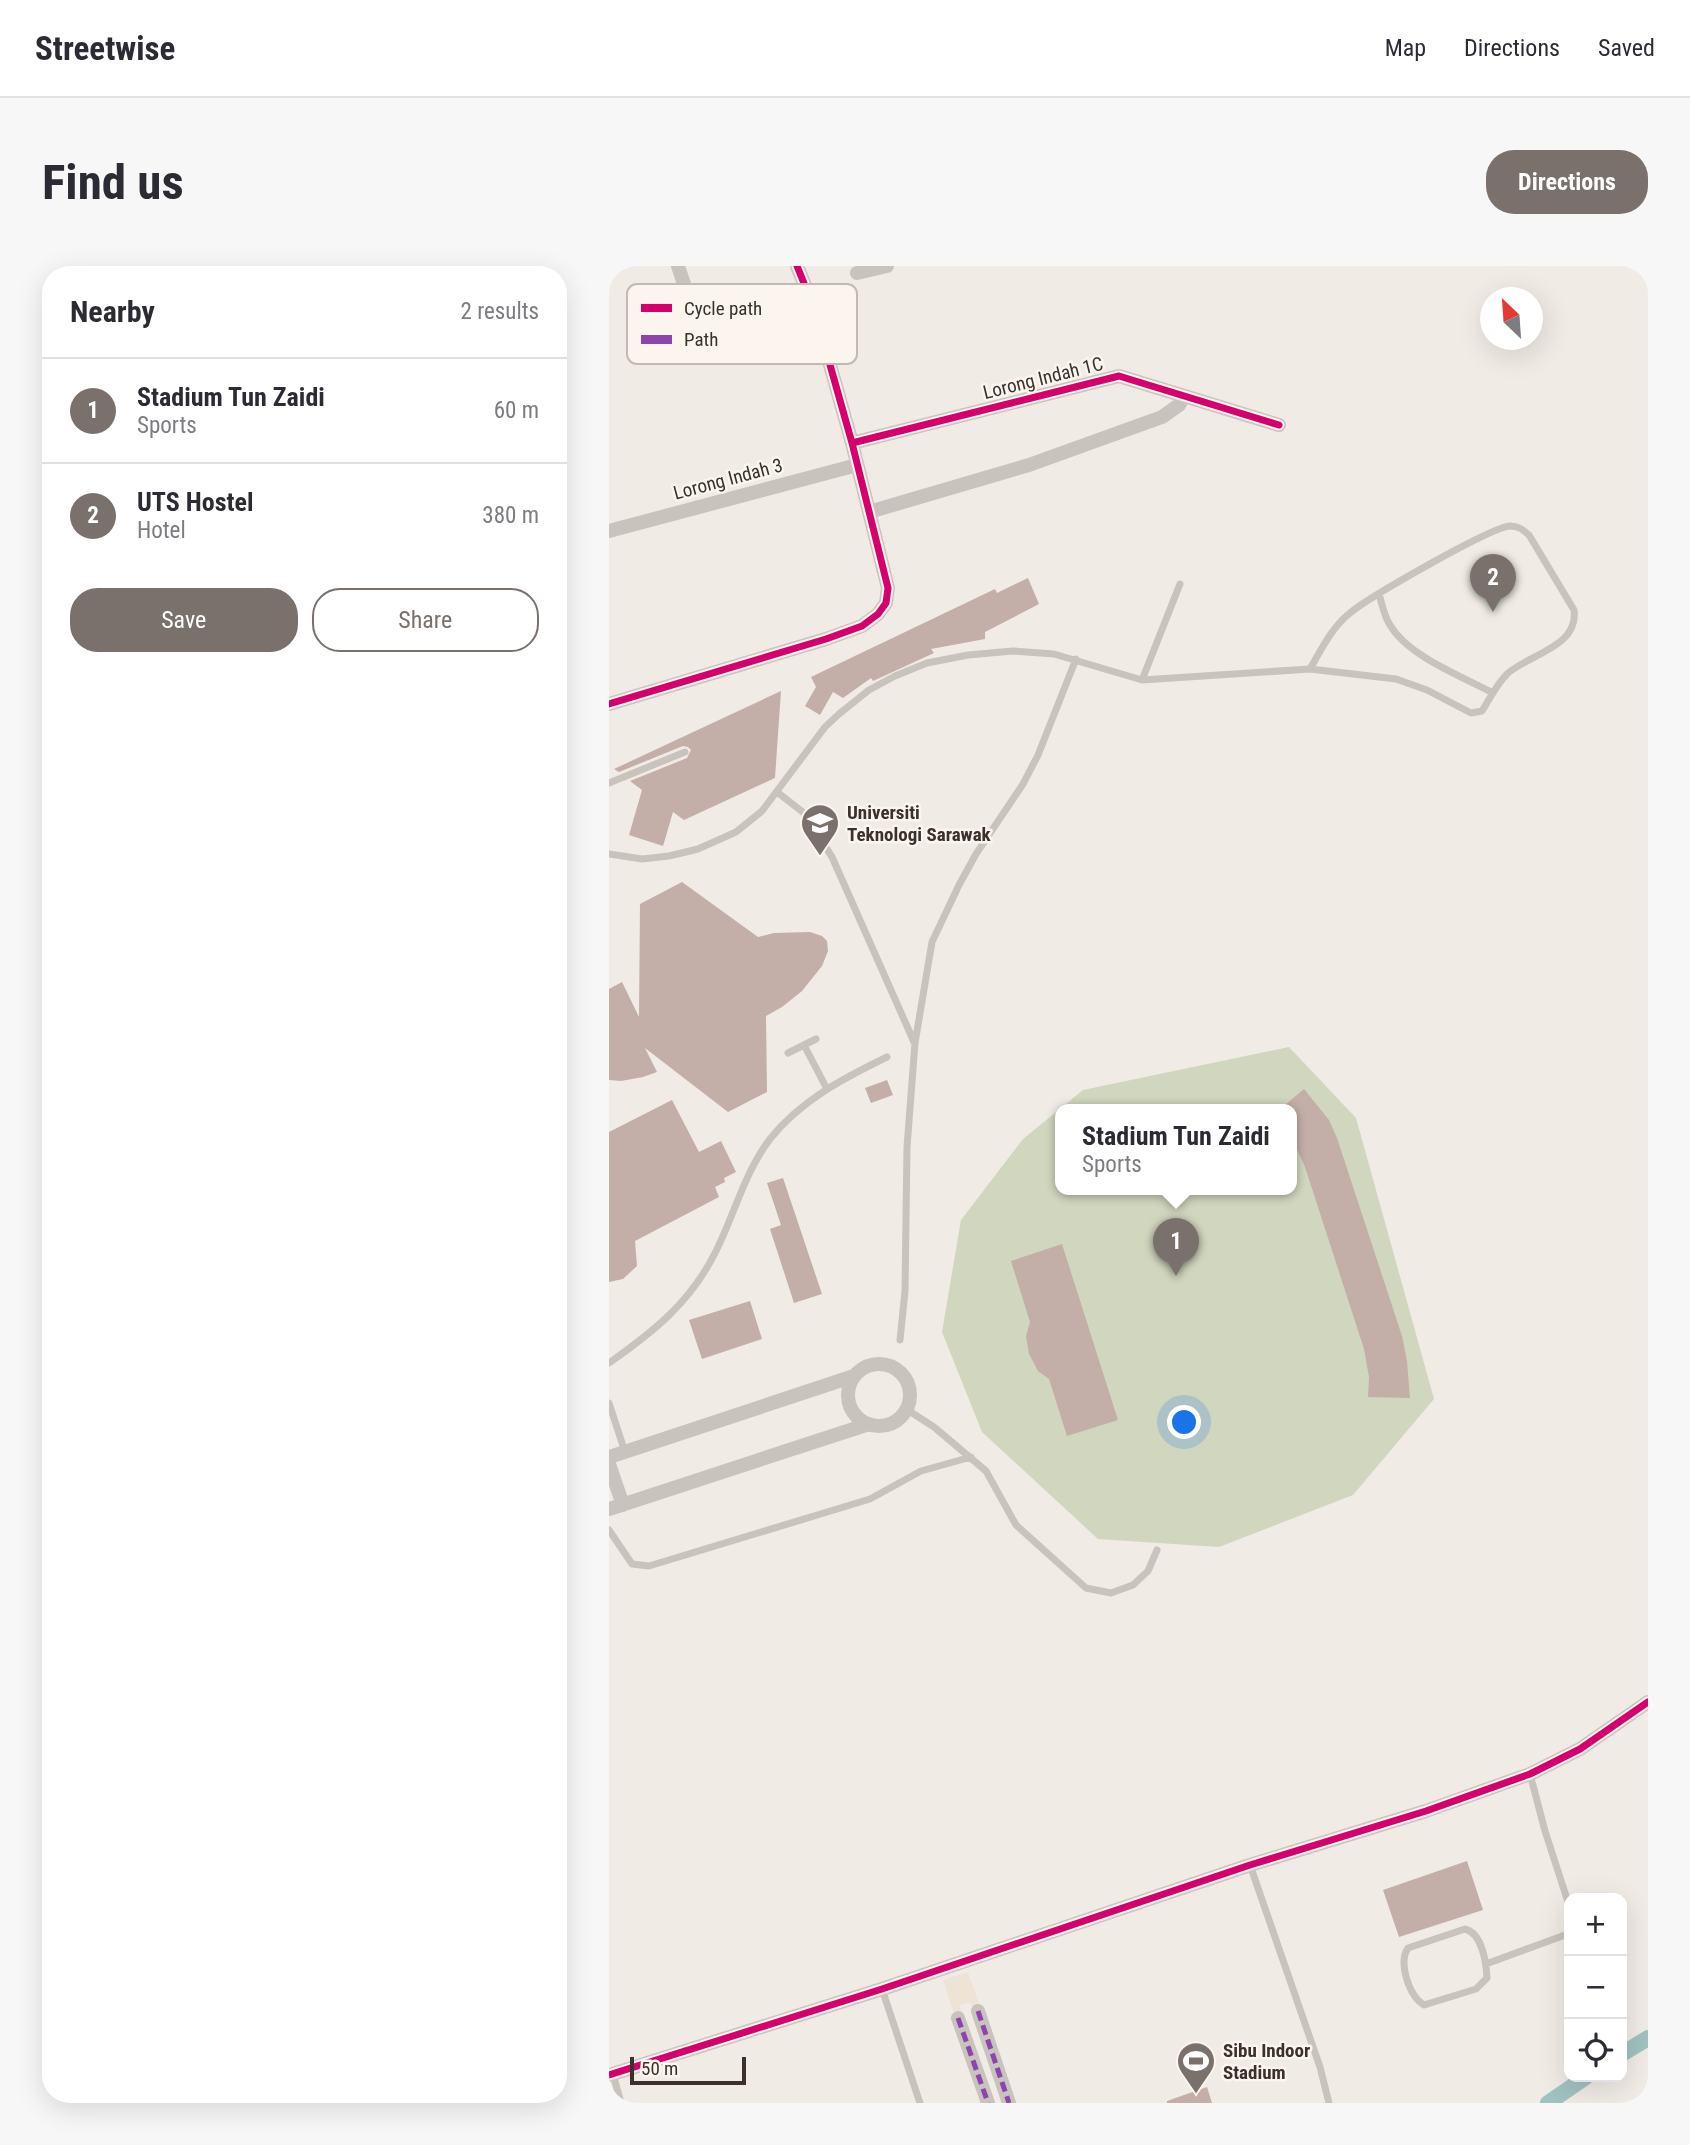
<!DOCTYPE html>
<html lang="en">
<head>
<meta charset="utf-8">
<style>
	:root { --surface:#fff; --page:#f7f7f7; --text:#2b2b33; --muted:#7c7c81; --line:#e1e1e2; --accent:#7a716c }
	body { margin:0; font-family:"Roboto Condensed",sans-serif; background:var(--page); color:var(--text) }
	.controls { position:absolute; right:21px; bottom:21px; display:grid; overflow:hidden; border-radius:14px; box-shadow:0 7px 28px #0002 }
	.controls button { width:63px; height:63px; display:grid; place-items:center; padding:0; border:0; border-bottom:2px solid var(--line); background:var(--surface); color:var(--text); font:35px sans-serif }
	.compass { position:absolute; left:871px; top:21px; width:63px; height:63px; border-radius:50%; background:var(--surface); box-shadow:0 7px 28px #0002; rotate:335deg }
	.scale { position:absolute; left:21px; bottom:18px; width:116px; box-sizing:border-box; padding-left:7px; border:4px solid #3b302b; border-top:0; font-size:19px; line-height:24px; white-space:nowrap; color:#3b302b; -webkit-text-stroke:5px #fbf5ee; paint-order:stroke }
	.you { position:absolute; left:576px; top:1157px; width:24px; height:24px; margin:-18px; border:5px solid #fff; border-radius:50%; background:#1a73e8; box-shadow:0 0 0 10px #1a73e833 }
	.badge { display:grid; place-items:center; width:46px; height:46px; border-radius:50%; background:var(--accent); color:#fff; font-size:23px; font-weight:700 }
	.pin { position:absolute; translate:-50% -58px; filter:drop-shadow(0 2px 4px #0008) }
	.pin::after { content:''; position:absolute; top:37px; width:24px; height:21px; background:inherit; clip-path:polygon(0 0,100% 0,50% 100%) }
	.popup { position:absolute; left:446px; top:838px; width:242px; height:91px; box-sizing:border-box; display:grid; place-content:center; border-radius:14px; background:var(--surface); filter:drop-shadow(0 2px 5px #0005); font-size:23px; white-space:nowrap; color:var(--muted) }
	.popup b { font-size:26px; color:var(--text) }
	.popup::after { content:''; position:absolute; left:50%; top:100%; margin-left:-14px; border:14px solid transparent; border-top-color:var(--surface) }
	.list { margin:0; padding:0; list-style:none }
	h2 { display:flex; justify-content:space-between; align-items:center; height:91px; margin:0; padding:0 28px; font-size:30px }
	h2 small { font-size:23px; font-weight:400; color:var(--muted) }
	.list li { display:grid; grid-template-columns:46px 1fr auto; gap:21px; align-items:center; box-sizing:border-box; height:105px; padding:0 28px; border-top:2px solid var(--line) }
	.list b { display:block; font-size:26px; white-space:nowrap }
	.list p { margin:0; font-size:23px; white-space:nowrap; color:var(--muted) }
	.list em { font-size:23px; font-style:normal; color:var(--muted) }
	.actions { display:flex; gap:14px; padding:21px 28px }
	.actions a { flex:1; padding:16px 0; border:2px solid var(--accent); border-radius:28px; text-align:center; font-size:24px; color:var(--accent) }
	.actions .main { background:var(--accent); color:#fff }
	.icon { flex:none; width:38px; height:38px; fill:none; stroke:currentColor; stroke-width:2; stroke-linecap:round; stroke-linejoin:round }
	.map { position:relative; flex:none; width:1039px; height:1837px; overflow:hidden; border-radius:28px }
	header { display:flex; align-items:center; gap:42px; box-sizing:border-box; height:98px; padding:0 35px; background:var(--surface); border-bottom:2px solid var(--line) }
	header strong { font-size:33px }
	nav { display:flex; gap:38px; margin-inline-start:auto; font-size:24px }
	.intro { display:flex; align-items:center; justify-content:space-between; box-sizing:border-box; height:168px; padding:0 42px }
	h1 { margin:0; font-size:49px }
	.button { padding:18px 32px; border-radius:28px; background:var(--accent); color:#fff; font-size:24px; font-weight:700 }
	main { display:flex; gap:42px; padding:0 42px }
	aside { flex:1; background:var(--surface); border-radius:28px; box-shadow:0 7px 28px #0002 }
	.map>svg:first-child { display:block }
	.green { fill:#d1d6bf; fill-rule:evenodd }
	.plaza { fill:#eee3d5 }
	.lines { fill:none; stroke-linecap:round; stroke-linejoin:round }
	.canal { stroke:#a1c2c1; stroke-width:16 }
	.building { fill:#c3afa7 }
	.lane { stroke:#c9c3be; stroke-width:7 }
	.street { stroke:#c9c3be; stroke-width:14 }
	.quiet { stroke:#8e44ad; stroke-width:5; stroke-dasharray:10 5; stroke-linecap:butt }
	.cycleway-casing { stroke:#fbf5ee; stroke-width:11 }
	.cycleway { stroke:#d6006c; stroke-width:7 }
	.labels { text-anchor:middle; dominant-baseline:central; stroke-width:5; stroke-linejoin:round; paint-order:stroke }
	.street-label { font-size:19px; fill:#3b302b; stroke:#fbf5ee }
	.poi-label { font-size:19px; font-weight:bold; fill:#3b302b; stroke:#fbf5ee; text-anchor:start }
	.key { fill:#fbf5ee; stroke:#c1bab4; stroke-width:2 }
	.key-label { font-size:19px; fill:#3b302b }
</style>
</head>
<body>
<header>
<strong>Streetwise</strong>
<nav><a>Map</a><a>Directions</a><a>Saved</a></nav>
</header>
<div class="intro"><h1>Find us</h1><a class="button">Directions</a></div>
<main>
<aside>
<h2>Nearby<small>2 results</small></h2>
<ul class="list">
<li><span class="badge">1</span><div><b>Stadium Tun Zaidi</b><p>Sports</p></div><em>60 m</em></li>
<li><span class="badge">2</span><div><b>UTS Hostel</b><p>Hotel</p></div><em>380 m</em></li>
</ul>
<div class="actions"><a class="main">Save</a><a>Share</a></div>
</aside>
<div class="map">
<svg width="1039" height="1837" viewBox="0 0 1039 1837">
	<rect width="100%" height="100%" fill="#f0ebe5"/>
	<path class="green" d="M680,781L747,852L825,1133L744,1229L610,1281L489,1273L373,1166L333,1066L352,954L414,873L474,824ZM452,844H682V924H452Z"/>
	<path class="plaza" d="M359,1706L372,1744L365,1746L361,1736L350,1739L354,1750L347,1753L334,1714Z"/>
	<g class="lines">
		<path class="canal" d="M1013,1788L1039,1772
			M939,1837L977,1811"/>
	</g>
	<path class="building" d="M419,312L430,338L376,366V373L322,383L325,387L264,415L262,412L234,432L224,426L211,449L196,440L207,421L202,411L386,323L388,327Z
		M172,425L166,512L75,554L64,546L54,580L20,569L33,524L21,515L78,492L82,484L79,481L74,480L10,506L5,503Z
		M73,616L149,671L165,667L201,666L213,670L218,675L219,685L213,700L193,725L173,741L157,750L158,826L119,846L36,782L48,806L34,811L12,815L0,814V723L13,716L30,751L31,638Z
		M278,814L284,829L262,837L256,822Z
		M695,823L720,854L728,872L793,1070L798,1095L801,1132L759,1131L760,1111L755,1083L696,901L682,870V844H670Z
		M63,834L90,886L112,875L127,906L115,912L116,916L106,921L110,931L26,975L28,1000L14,1013L0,1016V866Z
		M174,912L213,1028L185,1037L161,963L172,959L158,917Z
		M453,978L509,1154L458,1170L440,1113L429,1105L420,1088L417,1070L421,1056L402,995Z
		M141,1035L153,1073L93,1093L80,1054Z
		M858,1595L874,1644L790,1671L774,1624Z
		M598,1821L603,1837H558V1835Z"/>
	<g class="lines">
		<path class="lane" d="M770,328C773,338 775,350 781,359C799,390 852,410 884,427
			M533,414L571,318
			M0,517L76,486
			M168,526L195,547L223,591L305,776
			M0,588L33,593L60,590L89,583L127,566L153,545L216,461L230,448L260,424L286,410L318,397L359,389L404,385L445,388L533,414L701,403C712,384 723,361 741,347C760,331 882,261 901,260C910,260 914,264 920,269L965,344C970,381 920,388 898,408C888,418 881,432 873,445L862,447L818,424L787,413L701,403
			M195,779L218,823
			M179,787L207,773
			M291,1074L296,1025L298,881L306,777L323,676L350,619L367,588L414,518L429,489L467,393
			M0,1097C44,1066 81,1037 106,987C125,950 135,907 161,873C192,834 235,812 278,791
			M0,1137L16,1186
			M297,1143L325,1161L377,1205L407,1259L477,1322L502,1327L524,1319L539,1305L548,1284
			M0,1264L23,1298L40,1300L261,1233L312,1205L362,1191
			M921,1508L936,1565L960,1639
			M641,1599L711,1801L720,1837
			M856,1663C873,1667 877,1696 878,1712L867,1723L815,1739C800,1730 789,1697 799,1682Z
			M877,1698L956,1669L960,1666
			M273,1723L311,1837
			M4,1808L12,1837"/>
		<path class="street" d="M69,0L91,66L96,76L103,78L116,76L205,42
			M248,7L278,0
			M243,177L510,110L670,159
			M260,246L420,199L553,151L570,139L575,130
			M0,265L248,199
			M0,438L217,373L253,360L269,348L277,337L279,322L243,177L205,42L188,0
			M239 1129a31 31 0 1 1 62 0a31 31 0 1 1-62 0Z
			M0,1191L245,1110
			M0,1198L14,1239
			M0,1243L260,1158
			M369,1745L400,1837
			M349,1752L379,1837
			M0,1809L273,1723L641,1599L817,1545L921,1508L971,1483L1039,1436"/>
		<path class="quiet" d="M369,1745L400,1837
			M349,1752L379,1837"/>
		<defs>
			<path id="cycleway" d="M243,177L510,110L670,159
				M0,438L217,373L253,360L269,348L277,337L279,322L243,177L205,42L188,0
				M0,1809L273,1723L641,1599L817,1545L921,1508L971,1483L1039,1436"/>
		</defs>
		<use href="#cycleway" class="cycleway-casing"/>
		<use href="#cycleway" class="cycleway"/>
	</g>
	<defs>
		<symbol id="university-pin" viewBox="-11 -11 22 30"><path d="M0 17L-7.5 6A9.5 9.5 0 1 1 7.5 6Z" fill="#7a716c" stroke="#fbf5ee"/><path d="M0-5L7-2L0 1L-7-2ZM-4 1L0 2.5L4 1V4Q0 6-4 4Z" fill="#fff"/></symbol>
		<symbol id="stadium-pin" viewBox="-11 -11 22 30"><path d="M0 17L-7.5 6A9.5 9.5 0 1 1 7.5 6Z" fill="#7a716c" stroke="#fbf5ee"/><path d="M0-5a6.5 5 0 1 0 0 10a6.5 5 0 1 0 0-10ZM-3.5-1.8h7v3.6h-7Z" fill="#fff"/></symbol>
	</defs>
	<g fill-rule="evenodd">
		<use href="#university-pin" x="189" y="535" width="44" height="60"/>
		<use href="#stadium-pin" x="565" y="1773" width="44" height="60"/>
	</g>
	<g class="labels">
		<g class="street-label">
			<text transform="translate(434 112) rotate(-14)">Lorong Indah 1C</text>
			<text transform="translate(119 213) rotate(-15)">Lorong Indah 3</text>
		</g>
		<g class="poi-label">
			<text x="238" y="546">Universiti<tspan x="238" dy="22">Teknologi Sarawak</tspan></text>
			<text x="614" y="1784">Sibu Indoor<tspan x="614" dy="22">Stadium</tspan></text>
		</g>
	</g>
	<rect x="18" y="18" width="230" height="80" rx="10" class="key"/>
	<rect x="32" y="38" width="31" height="8" fill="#d6006c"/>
	<rect x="32" y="69" width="31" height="9" fill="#8e44ad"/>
	<g class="key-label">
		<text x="75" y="49">Cycle path</text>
		<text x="75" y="80">Path</text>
	</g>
</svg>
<div class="controls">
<button>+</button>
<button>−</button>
<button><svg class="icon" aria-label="locate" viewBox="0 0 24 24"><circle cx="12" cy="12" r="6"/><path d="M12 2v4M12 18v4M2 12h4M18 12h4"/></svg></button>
</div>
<svg class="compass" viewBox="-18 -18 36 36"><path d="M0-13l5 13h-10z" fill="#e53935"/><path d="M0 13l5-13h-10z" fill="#7c7c81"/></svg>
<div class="scale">50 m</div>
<div class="you"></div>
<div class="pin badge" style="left:567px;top:1010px">1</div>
<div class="popup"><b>Stadium Tun Zaidi</b>Sports</div>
<div class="pin badge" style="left:884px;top:346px">2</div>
</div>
</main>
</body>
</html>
